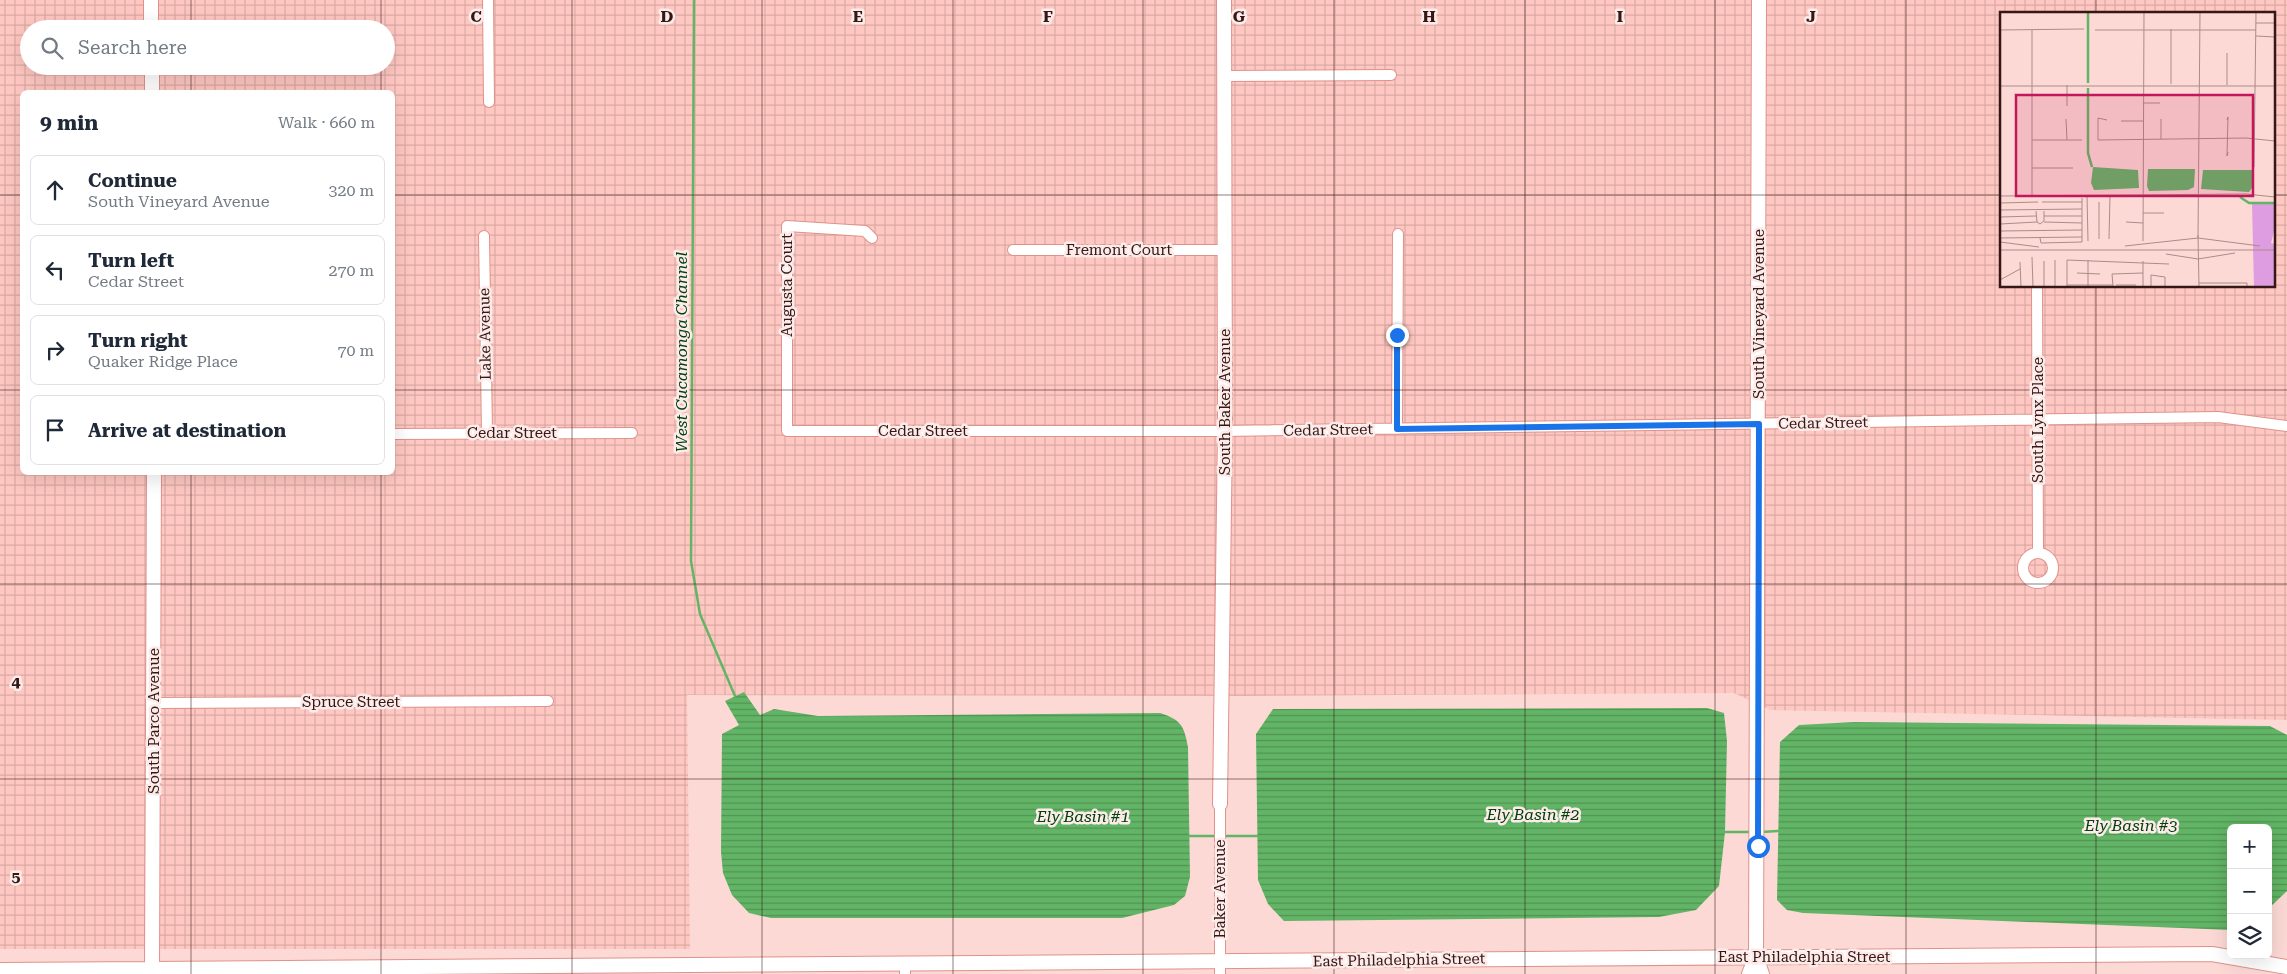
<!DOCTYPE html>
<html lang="en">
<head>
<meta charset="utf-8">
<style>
	:root { --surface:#fff; --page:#f6f6f7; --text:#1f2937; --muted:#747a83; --line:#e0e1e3 }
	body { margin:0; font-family:"Roboto Serif",serif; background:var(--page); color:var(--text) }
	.controls { position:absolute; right:15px; bottom:15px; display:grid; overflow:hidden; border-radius:8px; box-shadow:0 5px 20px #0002 }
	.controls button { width:45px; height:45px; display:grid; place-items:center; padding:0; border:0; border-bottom:1px solid var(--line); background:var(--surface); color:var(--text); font:25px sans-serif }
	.stop { position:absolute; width:15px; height:15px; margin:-11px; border:4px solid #1a73e8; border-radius:50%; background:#fff }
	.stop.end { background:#1a73e8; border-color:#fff; box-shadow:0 1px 5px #0008 }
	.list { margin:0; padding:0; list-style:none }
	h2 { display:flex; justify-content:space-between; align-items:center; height:65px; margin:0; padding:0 20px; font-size:21px }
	h2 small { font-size:16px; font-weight:400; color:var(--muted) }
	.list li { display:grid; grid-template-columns:32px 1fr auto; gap:15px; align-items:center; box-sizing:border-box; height:70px; margin:0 10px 10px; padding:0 10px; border:1px solid var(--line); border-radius:8px }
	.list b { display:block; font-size:19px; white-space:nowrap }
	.list p { margin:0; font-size:16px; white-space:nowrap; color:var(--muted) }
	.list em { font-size:16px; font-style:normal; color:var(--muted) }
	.icon { flex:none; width:28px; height:28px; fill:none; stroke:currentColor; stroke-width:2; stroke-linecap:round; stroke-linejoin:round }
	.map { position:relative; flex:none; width:2287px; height:974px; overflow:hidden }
	.search { position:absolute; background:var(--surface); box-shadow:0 5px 20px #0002; left:20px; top:20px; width:375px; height:55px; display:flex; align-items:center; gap:12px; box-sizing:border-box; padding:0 18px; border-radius:28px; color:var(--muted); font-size:19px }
	.panel { position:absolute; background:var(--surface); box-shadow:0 5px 20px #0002; left:20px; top:90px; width:375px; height:385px; border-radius:8px }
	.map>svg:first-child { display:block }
	.industrial { fill:url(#industrial-grid); fill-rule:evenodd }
	.water { fill:url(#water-rules) }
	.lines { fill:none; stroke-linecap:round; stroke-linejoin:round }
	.stream { stroke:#62b566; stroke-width:2.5 }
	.street-casing { stroke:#e1918a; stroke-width:12 }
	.secondary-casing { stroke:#e1918a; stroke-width:16 }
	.street { stroke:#fff; stroke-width:10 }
	.secondary { stroke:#fff; stroke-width:14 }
	.route { stroke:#1a73e8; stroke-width:6 }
	.grid { fill:none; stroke:#351715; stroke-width:1; stroke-opacity:0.55 }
	.labels { text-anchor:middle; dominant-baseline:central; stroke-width:5; stroke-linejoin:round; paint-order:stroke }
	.street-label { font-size:15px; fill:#351715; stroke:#fcebe9 }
	.water-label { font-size:16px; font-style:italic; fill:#01410d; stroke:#fcebe9 }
	.inset-river { fill:none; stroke:#62b566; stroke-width:2.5 }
	.inset-road { fill:none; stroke:#ac8b88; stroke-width:1 }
	.view { fill:#c2185b; fill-opacity:0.15; stroke:#c2185b; stroke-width:2.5 }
	.inset-edge { fill:none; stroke:#351715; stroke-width:2.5 }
	.grid-label { font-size:16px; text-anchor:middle; font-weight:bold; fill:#351715; stroke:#fcebe9; stroke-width:5; stroke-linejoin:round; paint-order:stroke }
</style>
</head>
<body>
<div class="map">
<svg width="2287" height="974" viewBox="0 0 2287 974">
	<defs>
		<pattern id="industrial-grid" width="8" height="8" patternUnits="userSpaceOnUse" patternTransform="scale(1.25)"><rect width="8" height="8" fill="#ffc7c1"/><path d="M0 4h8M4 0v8" fill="none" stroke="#dbaaa5"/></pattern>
		<pattern id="water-rules" width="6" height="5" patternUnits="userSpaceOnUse" patternTransform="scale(1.25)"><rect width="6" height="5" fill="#62b566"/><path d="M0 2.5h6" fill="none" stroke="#529253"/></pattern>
	</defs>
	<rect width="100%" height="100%" fill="#fcd9d5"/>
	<path class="industrial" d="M0,0H2287V720L1770,710L1734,693L1245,696L687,695L690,949H0ZM2001,14H2273V286H2001ZM29,29H386V66H29ZM22,92H392V472H22Z"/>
	<path class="water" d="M744,692L760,715L774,709L818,716L1160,713C1181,720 1184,725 1188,747L1190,877L1185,896L1174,905L1122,918H771L749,913L732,895L723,873L721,852L722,734L739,725L725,701Z
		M1707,708L1724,713L1727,741L1725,832L1719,886L1696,910L1659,917L1284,921L1268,904L1258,880L1256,734L1273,709Z
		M1854,722L2270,726L2287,735V891L2268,909V828H2231V930L1803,913L1787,910L1777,900L1780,742L1799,725Z"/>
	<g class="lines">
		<path class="stream" d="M694,0L691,561L700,614L735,696
			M1725,832H1751
			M1761,832L1778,831
			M1189,836H1218
			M1223,836H1258"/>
		<defs>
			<path id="street" d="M488,0L489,102
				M1225,76L1391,75
				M484,236L487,433
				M872,238L865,231L787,226V431H1225L2218,417L2287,426
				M1013,250H1225
				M2037,286L2038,553
				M1397,429L1398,234
				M392,434L632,433
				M2023 568a15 15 0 1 1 30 0a15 15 0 1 1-30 0Z
				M154,703L548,701
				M905,964V974
				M1220,974V804"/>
			<path id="secondary" d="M151,0V29
				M1759,0L1756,957L1762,974
				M152,66V92
				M1220,804L1225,431L1224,0
				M152,969L154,472
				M0,970L2212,954L2287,967
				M1749,974L1756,957"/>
		</defs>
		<use href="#street" class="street-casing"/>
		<use href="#secondary" class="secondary-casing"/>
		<use href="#street" class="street"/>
		<use href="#secondary" class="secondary"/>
	</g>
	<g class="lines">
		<path class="route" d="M1397,335V429L1759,424L1758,846"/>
	</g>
	<path class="grid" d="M191,0V29M381,0V29M572,0V974M762,0V974M953,0V974M1143,0V974M1334,0V974M1525,0V974M1715,0V974M1906,0V974M2096,0V14M191,66V92M381,66V92M0,195H22M392,195H2001M2273,195H2287M2096,286V974M0,390H22M392,390H2287M191,472V974M381,472V974M0,584H2287M0,779H2287"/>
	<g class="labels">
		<g class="street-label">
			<text x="1119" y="250">Fremont Court</text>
			<text transform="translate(787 285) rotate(-90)">Augusta Court</text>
			<text transform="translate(1759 314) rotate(-90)">South Vineyard Avenue</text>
			<text transform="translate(485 334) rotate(-91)">Lake Avenue</text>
			<text transform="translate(1225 402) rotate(-90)">South Baker Avenue</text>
			<text transform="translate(2038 420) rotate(-90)">South Lynx Place</text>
			<text transform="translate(1823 423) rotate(-1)">Cedar Street</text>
			<text transform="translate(1328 430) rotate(-1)">Cedar Street</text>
			<text x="923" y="431">Cedar Street</text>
			<text x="512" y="433">Cedar Street</text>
			<text x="351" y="702">Spruce Street</text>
			<text transform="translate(154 721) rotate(-90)">South Parco Avenue</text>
			<text transform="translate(1220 889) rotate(-90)">Baker Avenue</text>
			<text x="1804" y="957">East Philadelphia Street</text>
			<text transform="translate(1399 960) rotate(-1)">East Philadelphia Street</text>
		</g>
		<g class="water-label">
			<text transform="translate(681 352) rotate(-90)">West Cucamonga Channel</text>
			<text x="1533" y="814">Ely Basin #2</text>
			<text x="1083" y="816">Ely Basin #1</text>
			<text x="2131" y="825">Ely Basin #3</text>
		</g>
	</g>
	<g transform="translate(2000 12)">
		<rect width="275" height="275" fill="#fcd9d5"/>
		<path d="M275,191V216L271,231L275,232V275H254L252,192Z" fill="#dd9de0"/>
		<path d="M93,155L138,158L139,176L94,178L91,171ZM148,157H195L194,175L188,178L149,179L147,174ZM203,158H252L254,160V173L249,180L201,177Z" fill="#62b566"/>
		<path class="inset-river" d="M88,71V0M88,76V141L92,155M240,185L249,191H275"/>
		<path class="inset-road" d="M256,11H274M0,18L84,17M95,18H256M256,24L275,25M227,41V73M171,72V17M67,73V94M0,74H275M143,91H160M66,107L67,128M107,108L98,106V128L246,126L275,129M227,108L228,105L227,144L228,140M121,109H143M161,127V107M32,128H82M254,155L256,0M32,156H73M87,183L88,229M0,184L246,182L275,185M32,184V18M42,190H82M99,190V227M0,191L38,190M0,198L82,197M36,199L37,210L40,212L44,209V199M143,201H164M44,204H82M0,205L36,204M44,210L82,211M126,210L143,211M0,212L37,210M0,219L82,218M198,223L199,275M0,226L82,225M40,226L41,231L82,230V186M198,226L200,0M109,227L110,183M143,229L144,0M0,230L39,235M125,234L198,226L260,234M0,238H275M166,242L198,247L235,241M32,245L33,275M55,248V275M88,248V275M44,249V275M143,249V275M20,250L21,275M77,261L100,262M0,268L20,257M199,271H247V275M67,273H113M116,273H136M113,274L112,262L143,261M67,275V248L169,252M151,275V263L165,265V275"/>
		<path class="view" d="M16,83H253V184H16Z"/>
		<rect width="275" height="275" class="inset-edge"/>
	</g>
	<g class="grid-label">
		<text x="476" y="22">C</text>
		<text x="667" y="22">D</text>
		<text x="858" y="22">E</text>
		<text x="1048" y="22">F</text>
		<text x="1239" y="22">G</text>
		<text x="1429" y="22">H</text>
		<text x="1620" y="22">I</text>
		<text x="1811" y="22">J</text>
		<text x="16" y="687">4</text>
		<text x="16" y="882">5</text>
	</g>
</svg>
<div class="controls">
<button>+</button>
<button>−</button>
<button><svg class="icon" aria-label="layers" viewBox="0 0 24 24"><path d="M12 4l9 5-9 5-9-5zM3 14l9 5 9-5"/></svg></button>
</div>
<div class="stop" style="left:1758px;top:846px"></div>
<div class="stop end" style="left:1397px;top:335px"></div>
<div class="search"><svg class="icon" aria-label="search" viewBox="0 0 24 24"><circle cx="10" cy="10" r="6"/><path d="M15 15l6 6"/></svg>Search here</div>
<section class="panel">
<h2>9 min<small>Walk · 660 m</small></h2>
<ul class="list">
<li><svg class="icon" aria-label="ahead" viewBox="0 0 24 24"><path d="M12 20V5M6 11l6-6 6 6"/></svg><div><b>Continue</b><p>South Vineyard Avenue</p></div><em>320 m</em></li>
<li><svg class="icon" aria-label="left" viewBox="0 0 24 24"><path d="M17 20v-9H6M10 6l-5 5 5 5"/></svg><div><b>Turn left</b><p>Cedar Street</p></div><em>270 m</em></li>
<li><svg class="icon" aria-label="right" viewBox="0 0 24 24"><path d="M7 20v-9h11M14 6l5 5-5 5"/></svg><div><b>Turn right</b><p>Quaker Ridge Place</p></div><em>70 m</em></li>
<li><svg class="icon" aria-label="arrive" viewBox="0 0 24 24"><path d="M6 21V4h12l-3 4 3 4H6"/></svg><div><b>Arrive at destination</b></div></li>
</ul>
</section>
</div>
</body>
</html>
